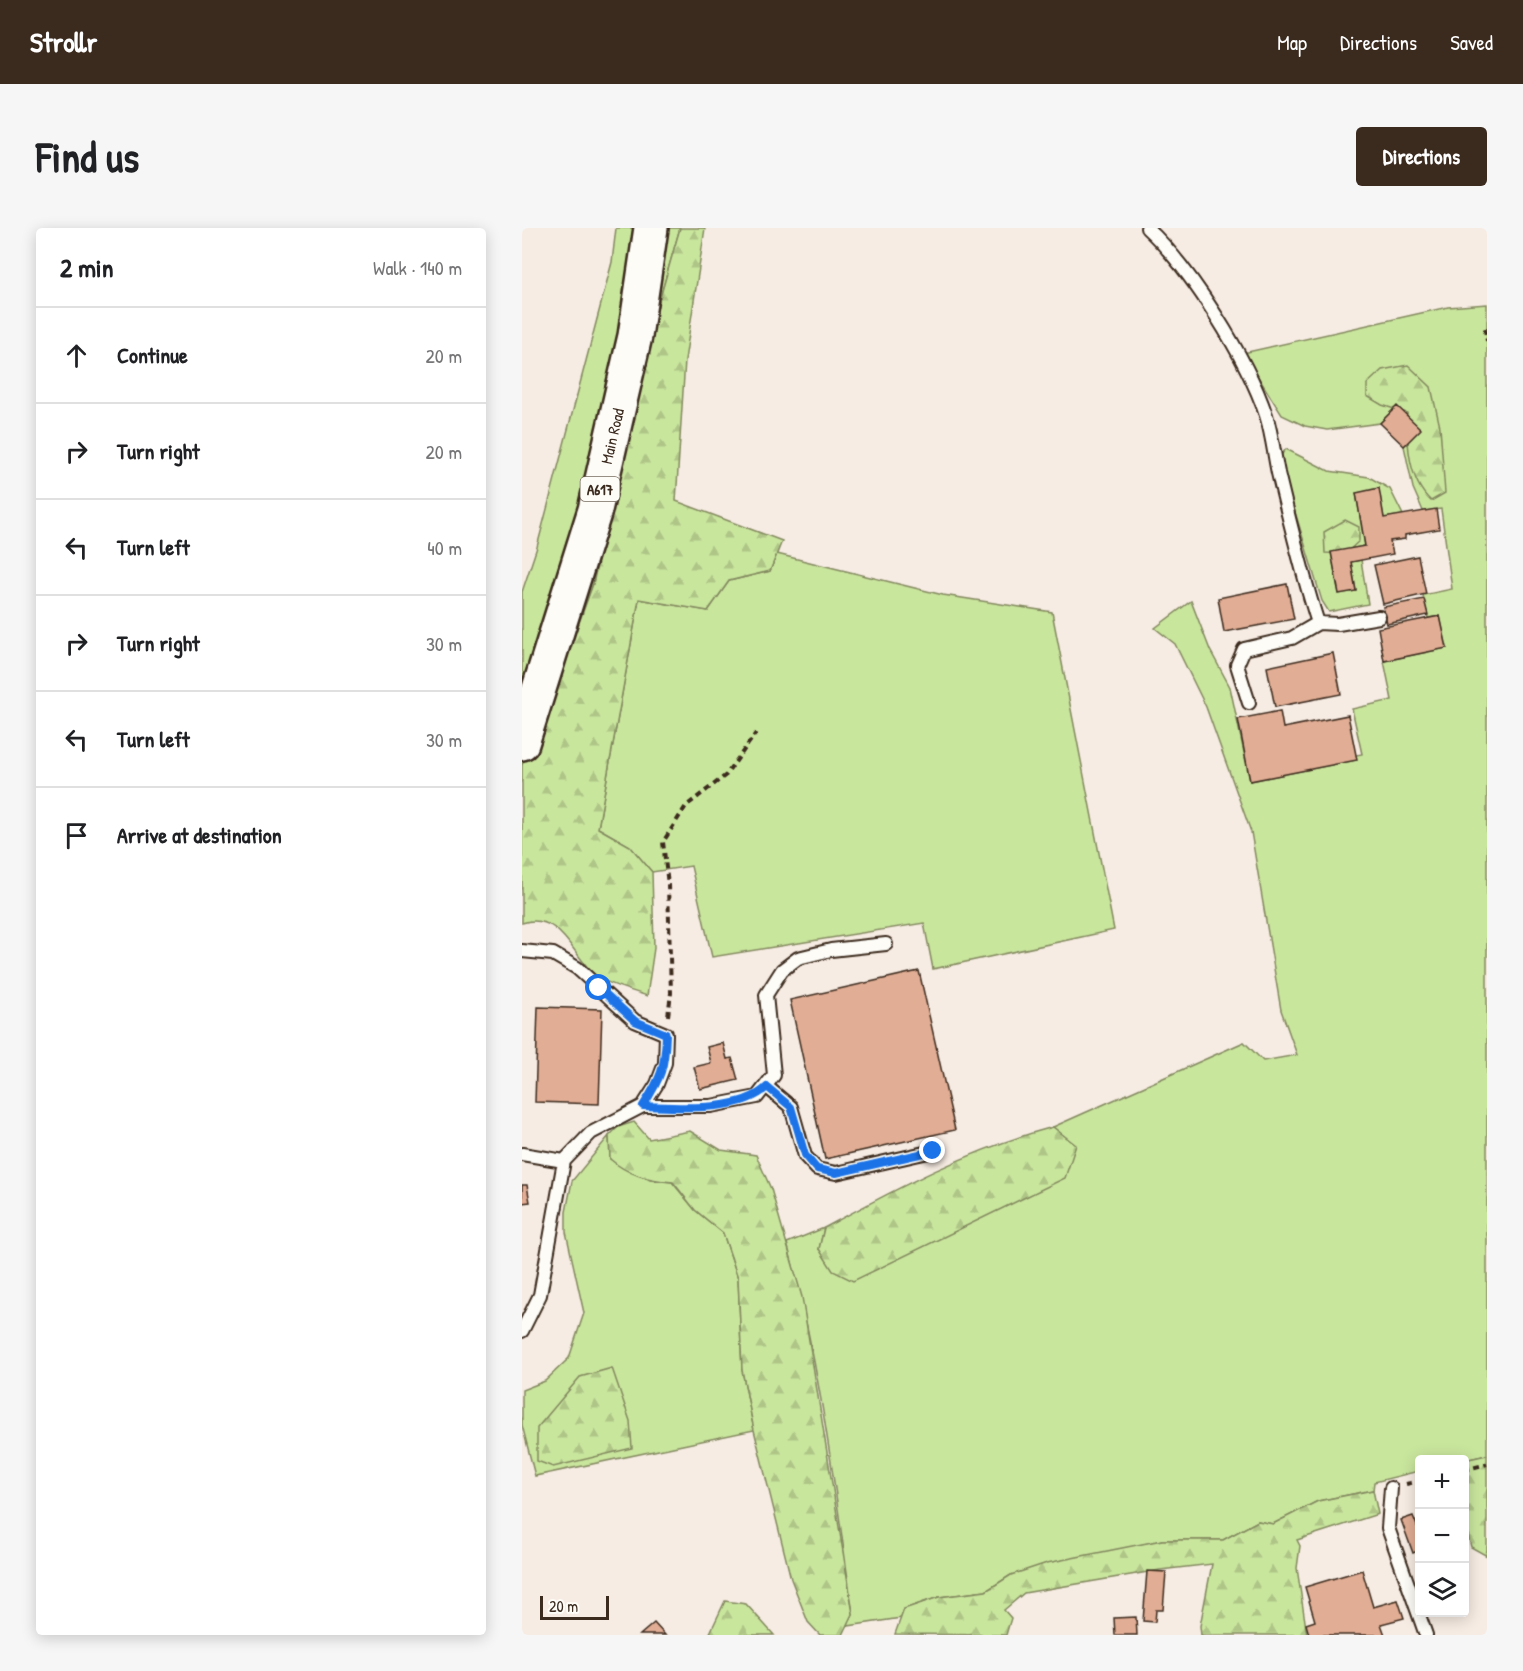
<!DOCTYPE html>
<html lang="en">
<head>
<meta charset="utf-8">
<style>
	:root { --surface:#fff; --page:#f6f6f6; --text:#202124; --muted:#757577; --line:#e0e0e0; --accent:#3b2a1e }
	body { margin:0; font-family:"Patrick Hand",sans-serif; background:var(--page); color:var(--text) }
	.controls { position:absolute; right:18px; bottom:18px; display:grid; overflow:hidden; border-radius:6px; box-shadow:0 3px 15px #0003 }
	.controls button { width:54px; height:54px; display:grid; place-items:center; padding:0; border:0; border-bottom:2px solid var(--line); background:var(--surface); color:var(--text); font:30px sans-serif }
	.scale { position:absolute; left:18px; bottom:15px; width:69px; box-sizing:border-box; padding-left:6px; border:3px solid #3b2a1e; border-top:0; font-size:16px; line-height:21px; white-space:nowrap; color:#3b2a1e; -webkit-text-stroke:4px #fdfcf7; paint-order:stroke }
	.stop { position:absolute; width:18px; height:18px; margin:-14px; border:4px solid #1a73e8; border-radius:50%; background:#fff }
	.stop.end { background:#1a73e8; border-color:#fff; box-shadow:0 2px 6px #0008 }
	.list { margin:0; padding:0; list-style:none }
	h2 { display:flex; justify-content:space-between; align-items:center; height:78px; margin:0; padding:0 24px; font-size:26px }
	h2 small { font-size:20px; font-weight:400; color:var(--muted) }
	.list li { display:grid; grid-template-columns:39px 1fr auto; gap:18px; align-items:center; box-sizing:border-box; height:96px; padding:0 24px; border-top:2px solid var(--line) }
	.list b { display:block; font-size:22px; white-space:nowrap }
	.list em { font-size:20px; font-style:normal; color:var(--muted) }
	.icon { flex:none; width:33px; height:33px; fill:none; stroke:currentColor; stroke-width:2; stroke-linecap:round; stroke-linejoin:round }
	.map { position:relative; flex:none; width:965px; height:1407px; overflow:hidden; border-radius:6px }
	header { display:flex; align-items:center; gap:36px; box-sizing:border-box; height:84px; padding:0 30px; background:var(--accent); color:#fff }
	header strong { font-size:28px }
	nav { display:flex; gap:33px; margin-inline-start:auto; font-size:21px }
	.intro { display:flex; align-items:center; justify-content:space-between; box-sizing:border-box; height:144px; padding:0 36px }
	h1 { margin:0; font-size:42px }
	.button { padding:15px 27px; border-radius:6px; background:var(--accent); color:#fff; font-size:21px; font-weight:700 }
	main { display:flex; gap:36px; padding:0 36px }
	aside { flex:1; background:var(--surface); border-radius:6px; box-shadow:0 3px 15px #0003 }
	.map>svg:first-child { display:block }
	.grass { fill:#c9e69d; stroke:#82885e; stroke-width:1.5 }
	.forest { fill:url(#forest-firs); stroke:#82885e; stroke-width:1.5 }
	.building { fill:#e1ad94; stroke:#3b2a1e; stroke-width:1.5 }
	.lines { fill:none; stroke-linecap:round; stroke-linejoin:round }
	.lane-casing { stroke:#3b2a1e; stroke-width:16 }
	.highway-casing { stroke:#3b2a1e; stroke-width:38 }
	.path { stroke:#3b2a1e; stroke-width:4; stroke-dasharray:6 4.5; stroke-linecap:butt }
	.lane { stroke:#fdfcf7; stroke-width:12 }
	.highway { stroke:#fdfcf7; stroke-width:33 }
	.route { stroke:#1a73e8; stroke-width:8 }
	.labels { text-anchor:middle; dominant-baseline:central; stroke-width:6; stroke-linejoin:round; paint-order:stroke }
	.shield { fill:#fdfcf7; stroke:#75695f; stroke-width:1.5 }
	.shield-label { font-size:15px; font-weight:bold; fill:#3b2a1e }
	.street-label { font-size:16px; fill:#3b2a1e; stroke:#fdfcf7 }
</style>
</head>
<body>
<header>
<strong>Strollr</strong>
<nav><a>Map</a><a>Directions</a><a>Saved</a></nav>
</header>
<div class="intro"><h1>Find us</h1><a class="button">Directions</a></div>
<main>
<aside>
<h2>2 min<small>Walk · 140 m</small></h2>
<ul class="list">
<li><svg class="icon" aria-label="ahead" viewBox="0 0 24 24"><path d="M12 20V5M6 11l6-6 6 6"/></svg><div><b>Continue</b></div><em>20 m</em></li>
<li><svg class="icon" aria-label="right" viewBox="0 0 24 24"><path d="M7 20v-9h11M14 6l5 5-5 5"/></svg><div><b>Turn right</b></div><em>20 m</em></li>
<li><svg class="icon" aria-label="left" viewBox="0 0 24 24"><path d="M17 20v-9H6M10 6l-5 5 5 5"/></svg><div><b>Turn left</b></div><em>40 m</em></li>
<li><svg class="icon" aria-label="right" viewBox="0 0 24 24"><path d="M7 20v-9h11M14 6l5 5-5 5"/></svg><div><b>Turn right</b></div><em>30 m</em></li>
<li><svg class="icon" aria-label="left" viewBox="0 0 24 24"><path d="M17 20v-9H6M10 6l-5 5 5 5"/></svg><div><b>Turn left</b></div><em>30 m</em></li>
<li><svg class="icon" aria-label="arrive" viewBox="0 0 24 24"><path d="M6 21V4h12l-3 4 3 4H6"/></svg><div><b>Arrive at destination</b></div></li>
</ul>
</aside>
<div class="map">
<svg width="965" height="1407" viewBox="0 0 965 1407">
	<defs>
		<pattern id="forest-firs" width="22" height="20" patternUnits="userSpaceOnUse" patternTransform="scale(1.5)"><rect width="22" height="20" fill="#c9e69d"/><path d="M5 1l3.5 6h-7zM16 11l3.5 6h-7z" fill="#aec587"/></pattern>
	</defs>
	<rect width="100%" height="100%" fill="#f7ece3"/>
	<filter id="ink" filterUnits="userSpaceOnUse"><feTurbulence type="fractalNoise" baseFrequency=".0167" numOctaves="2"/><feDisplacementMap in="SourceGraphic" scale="12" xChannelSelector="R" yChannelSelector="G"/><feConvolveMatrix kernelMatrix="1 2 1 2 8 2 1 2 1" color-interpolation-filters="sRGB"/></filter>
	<g filter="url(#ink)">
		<path class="grass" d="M94,0H158L116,147L71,356L24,486L0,537V364L15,319L90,34Z
			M965,76V1227L943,1232H898L897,1243L852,1254L851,1262L796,1273L751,1296L736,1293L701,1312H640L489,1347L464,1363L417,1369L382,1381L379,1390L326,1398L331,1386C313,1262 298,1136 265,1015L302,1000L297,1021L554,918L531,899L722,814L741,833L775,827L759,782L729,604L684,479L653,416L633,400L669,373L688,422L708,459L728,553L835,532L834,527L840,526L830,481L870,472L862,433L925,420L918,388L906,390L901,367L930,361L919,281L901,283L891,260L882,218L898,201L875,178L858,195L805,202L783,198L760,187L721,125L926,79Z
			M764,221L807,243L847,249L868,261L881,287L862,290L857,261L834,265L843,318L809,324L817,366L834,363L829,334L839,332L846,376L807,384L800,373L763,251L759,227Z
			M255,326L421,367L530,384L592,702L411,741L402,695L190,729L169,638L130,644L108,618L76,600L117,371L186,383L207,353L248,343Z
			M87,908L88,931L128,952L150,954L173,982L201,1005L216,1050L220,1142L232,1202L13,1248L0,1197V1162L23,1153L47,1130L62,1085L44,1004V984L50,953Z"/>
		<path class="forest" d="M158,0H183L163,132L154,273L260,313L248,343L207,353L186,383L117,371L76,600L108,618L130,644L132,720L125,768C112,763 83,756 73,747C51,728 38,683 0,695V537L24,486L71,356L116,147Z
			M886,137L909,159L918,199L923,265L909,273C886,252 885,215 885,185L860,177L845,168V156L860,142Z
			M823,292L837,299V313L823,326L803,325L802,304Z
			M112,894L127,911L168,903L199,922L234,927L249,961L280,1069L331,1386L321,1407H298L286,1394L269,1351L232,1202L220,1142L216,1050L201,1005L173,982L151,954C126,952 106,947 88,931L87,908L96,899Z
			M531,899L554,917L543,950L331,1053L311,1043L297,1021L302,1000C375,960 451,920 531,899Z
			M90,1140L108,1193L110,1220L31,1239L15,1233V1200L58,1149Z
			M965,1227V1328L949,1319L943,1295L942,1232Z
			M851,1262L856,1286L775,1312L778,1318L775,1340L785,1407H679L678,1398L690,1336L638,1342L502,1365L482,1382L489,1390L484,1407L373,1406L382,1381L417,1369L464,1363L489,1347L525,1335L640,1312H701L736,1293L751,1296L796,1273Z
			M203,1373L224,1376L252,1407H187Z"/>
		<path class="building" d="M875,178L899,201L882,218L858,195Z
			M857,260L862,290L914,281L917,301L883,307V311L868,313L871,326L829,334L834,363L817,366L809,324L843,318L834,265Z
			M896,328L904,366L861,376L852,337Z
			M765,356L772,391L702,404L696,370Z
			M902,371L906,387L865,396L861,379Z
			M918,388L925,420L862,433L856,400Z
			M811,425L819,466L753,479L745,439Z
			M758,483L761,500L826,487L835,532L728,553L716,491Z
			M397,743L433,902L303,931L268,772Z
			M16,779L80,781L77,876L13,874Z
			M201,815L205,831L210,830L216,852L178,861L172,839L189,835L185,819Z
			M0,957H5L8,974L0,975Z
			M891,1288L898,1305V1322L891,1325L879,1292Z
			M840,1342L851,1379L876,1372L882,1390L859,1396L863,1407H787L784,1396L793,1393L783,1359Z
			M625,1343L644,1344L641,1382H634L633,1394L621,1393Z
			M614,1389L615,1407H593L592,1390Z
			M132,1395L143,1407H118Z"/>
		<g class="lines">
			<defs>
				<path id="lane" d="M625,0C669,41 725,130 744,187C750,206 752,226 756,245C768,295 780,346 796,395L816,396L857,389
					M727,475L715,437L722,421L770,410L796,395
					M0,723L31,726L55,740L113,793L144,806L143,835L135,856L121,878L69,905L42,933
					M245,859L269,879L283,928L295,941L314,945L411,923
					M121,878H189L235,869L252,847L244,767L260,742L276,730L309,722L364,716
					M0,926L42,933L18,1067L0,1103
					M869,1260L866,1300L904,1407"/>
				<path id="highway" d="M0,515L73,282L113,108L129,0"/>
			</defs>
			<use href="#lane" class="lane-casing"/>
			<use href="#highway" class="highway-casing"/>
			<path class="path" d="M965,102H963L965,113
				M146,788L149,765L146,657L141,614L164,578L204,547L234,505
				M942,1242L965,1236
				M884,1256L898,1253"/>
			<use href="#lane" class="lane"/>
			<use href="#highway" class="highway"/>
		</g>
	</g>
	<g class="lines" filter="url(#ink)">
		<path class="route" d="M77,760L113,793L144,806C143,840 139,850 121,878C157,879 218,885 245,859L269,879L283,927L295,941L314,945L411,923"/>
	</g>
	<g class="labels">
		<rect class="shield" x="58.5" y="249" width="39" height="24" rx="4.5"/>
		<g class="shield-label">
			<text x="78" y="261">A617</text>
		</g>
		<g class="street-label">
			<text transform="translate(90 208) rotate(-77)">Main Road</text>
		</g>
	</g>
</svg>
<div class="controls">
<button>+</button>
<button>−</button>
<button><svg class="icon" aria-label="layers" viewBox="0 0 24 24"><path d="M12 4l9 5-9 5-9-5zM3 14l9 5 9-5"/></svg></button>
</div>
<div class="scale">20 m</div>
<div class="stop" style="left:77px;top:760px"></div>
<div class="stop end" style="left:411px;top:923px"></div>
</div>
</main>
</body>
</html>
